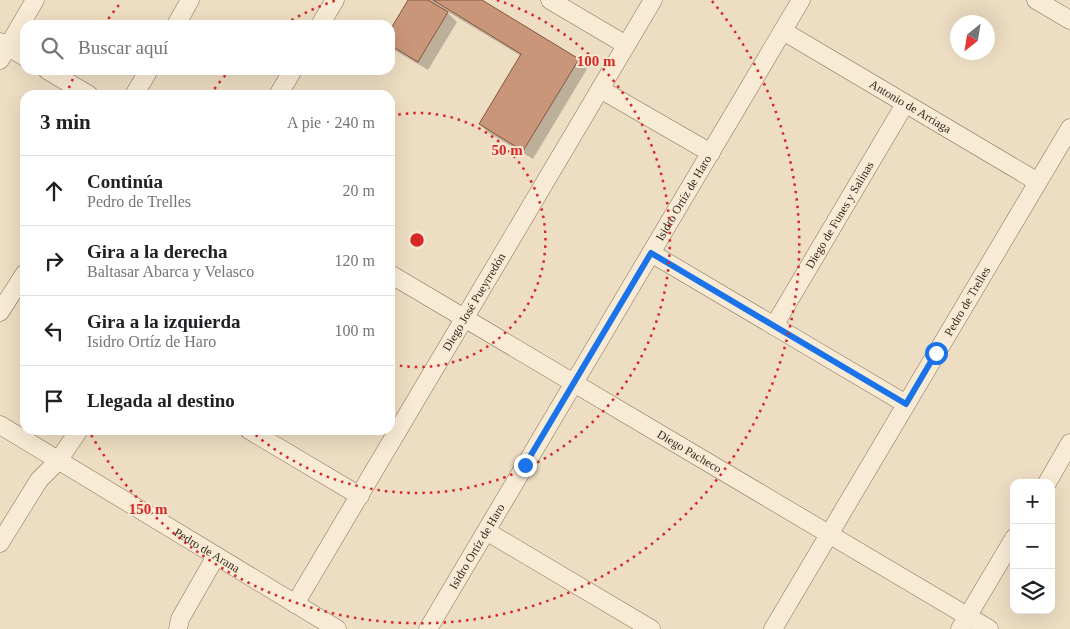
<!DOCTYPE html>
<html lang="es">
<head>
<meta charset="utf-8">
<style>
	:root { --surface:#fff; --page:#f6f6f6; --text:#202124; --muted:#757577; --line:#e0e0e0 }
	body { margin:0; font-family:Georgia,serif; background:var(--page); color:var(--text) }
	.controls { position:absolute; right:15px; bottom:15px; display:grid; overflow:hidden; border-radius:10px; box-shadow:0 5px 20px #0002 }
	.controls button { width:45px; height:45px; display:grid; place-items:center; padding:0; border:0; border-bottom:1px solid var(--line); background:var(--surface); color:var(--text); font:25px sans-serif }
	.compass { position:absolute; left:950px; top:15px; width:45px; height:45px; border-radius:50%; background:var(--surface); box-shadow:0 5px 20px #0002; rotate:210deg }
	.stop { position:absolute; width:15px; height:15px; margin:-11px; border:4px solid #1a73e8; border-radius:50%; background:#fff }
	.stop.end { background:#1a73e8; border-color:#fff; box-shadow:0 1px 5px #0008 }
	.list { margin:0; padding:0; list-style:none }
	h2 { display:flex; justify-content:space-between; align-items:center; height:65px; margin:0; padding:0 20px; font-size:21px }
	h2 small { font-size:16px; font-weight:400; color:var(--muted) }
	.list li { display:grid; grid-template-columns:32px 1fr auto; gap:15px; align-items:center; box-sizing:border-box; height:70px; padding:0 20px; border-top:1px solid var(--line) }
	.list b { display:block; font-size:19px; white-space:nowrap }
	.list p { margin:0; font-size:16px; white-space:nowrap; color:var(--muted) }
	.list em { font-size:16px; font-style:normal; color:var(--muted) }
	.icon { flex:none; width:28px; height:28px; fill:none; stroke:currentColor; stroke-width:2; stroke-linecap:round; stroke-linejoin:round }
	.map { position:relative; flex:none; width:1070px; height:629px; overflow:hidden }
	.search { position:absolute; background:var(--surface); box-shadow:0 5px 20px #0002; left:20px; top:20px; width:375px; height:55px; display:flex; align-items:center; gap:12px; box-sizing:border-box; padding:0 18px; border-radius:15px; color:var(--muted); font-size:19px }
	.panel { position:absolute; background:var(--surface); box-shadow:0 5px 20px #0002; left:20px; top:90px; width:375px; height:345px; border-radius:15px }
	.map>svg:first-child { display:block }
	.shadow { fill:#0003 }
	.building { fill:#ca9679; stroke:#845740 }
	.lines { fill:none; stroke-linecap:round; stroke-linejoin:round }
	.minor-casing { stroke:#866f5a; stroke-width:19 }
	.minor { stroke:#f8ebd5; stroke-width:18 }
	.route { stroke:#1a73e8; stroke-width:6 }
	.ring { fill:none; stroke:#d62828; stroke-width:2.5; stroke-dasharray:2.5 5 }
	.labels { text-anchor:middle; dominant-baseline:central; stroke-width:4; stroke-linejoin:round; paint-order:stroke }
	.street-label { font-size:12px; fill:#36281e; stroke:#f4e8d1 }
	.centre { fill:#d62828; stroke:#f4e8d1; stroke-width:2.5 }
	.ring-label { font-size:15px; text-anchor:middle; font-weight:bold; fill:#d62828; stroke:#f4e8d1; stroke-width:4; stroke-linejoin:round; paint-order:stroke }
</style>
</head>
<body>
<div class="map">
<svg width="1070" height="629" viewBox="0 0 1070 629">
	<rect width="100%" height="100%" fill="#edddc2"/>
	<path class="shadow" d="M410,0H480L578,60L587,69L533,159L489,133L480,124L521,56L445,10L457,22L428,70L394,50L390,46V33Z"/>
	<path class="building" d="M408,0H428L448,12L418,62L390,45V30Z
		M433,0H482L579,59L523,151L479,124L521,54Z"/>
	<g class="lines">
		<defs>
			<g id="minor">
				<path d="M550,0L626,45"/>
				<path d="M1036,0L1070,20"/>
				<path d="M176,25L190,0"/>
				<path d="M320,25L335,0"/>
				<path id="s1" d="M783,31L1038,182"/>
				<path d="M0,42L25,57"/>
				<path d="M0,60L35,0"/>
				<path d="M47,70L89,95"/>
				<path d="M600,89L711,153"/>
				<path d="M134,95L149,70"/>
				<path d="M278,95L293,70"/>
				<path d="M651,253L906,404"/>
				<path id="s2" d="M390,274L989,629"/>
				<path d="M0,312L25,273"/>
				<path id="s3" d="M774,326L905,104"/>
				<path id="s4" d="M0,425L337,629"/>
				<path d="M249,430L360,496"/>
				<path d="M1047,483L1070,443"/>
				<path d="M486,531L651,629"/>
				<path d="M0,543L39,480L58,461L79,430"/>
				<path id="s5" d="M295,604L653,0"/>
				<path d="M178,629L180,619L216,556"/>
				<path id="s6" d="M428,629L801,0"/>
				<path id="s7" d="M773,629L1070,128"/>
				<path d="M960,629L1014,538"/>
			</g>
		</defs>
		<use href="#minor" class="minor-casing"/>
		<use href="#minor" class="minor"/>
	</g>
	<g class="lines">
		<path class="route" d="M525,465L651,253L906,404L936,353"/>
	</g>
	<g class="ring">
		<path d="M391 116A127 127 0 1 1 391 364"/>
		<path d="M210 95A253 253 0 0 1 229 71M285 24A253 253 0 0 1 337 0M497 0A253 253 0 1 1 251 431"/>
		<path d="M66 95A380 380 0 0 1 77 70M104 25A380 380 0 0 1 122 1M712 1A380 380 0 1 1 90 433"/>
	</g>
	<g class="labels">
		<g class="street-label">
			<text stroke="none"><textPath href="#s1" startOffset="148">Antonio de Arriaga</textPath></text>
			<text stroke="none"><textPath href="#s6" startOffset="501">Isidro Ortíz de Haro</textPath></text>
			<text stroke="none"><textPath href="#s3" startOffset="129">Diego de Funes y Salinas</textPath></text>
			<text stroke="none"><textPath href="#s7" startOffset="381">Pedro de Trelles</textPath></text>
			<text stroke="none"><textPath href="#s5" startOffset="351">Diego José Pueyrredón</textPath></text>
			<text stroke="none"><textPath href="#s2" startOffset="348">Diego Pacheco</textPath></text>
			<text stroke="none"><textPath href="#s6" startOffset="96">Isidro Ortíz de Haro</textPath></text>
			<text stroke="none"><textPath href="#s4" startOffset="242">Pedro de Arana</textPath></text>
		</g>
	</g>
	<circle cx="417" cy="240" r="8" class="centre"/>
	<g class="ring-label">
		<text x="596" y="66">100 m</text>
		<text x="507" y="155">50 m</text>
		<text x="148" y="514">150 m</text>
	</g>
</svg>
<div class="controls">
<button>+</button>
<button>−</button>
<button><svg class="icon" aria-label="layers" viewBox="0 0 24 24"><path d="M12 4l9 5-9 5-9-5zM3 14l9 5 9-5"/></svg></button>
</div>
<svg class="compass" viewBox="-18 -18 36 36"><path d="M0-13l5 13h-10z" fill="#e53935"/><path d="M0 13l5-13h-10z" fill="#757577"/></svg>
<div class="stop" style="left:936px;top:353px"></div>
<div class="stop end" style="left:525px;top:465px"></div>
<div class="search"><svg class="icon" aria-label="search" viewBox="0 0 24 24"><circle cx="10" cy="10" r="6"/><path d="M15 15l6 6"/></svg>Buscar aquí</div>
<section class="panel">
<h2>3 min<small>A pie · 240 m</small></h2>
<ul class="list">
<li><svg class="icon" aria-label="ahead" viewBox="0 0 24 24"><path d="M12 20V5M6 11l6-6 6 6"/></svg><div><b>Continúa</b><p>Pedro de Trelles</p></div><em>20 m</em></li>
<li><svg class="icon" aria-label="right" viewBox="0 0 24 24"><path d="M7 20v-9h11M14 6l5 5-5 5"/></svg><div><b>Gira a la derecha</b><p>Baltasar Abarca y Velasco</p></div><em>120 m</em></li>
<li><svg class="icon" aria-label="left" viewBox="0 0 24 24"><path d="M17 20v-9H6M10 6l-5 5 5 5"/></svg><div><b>Gira a la izquierda</b><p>Isidro Ortíz de Haro</p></div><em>100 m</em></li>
<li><svg class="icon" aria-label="arrive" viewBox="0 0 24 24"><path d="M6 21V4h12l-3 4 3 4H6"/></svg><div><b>Llegada al destino</b></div></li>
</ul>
</section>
</div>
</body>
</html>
